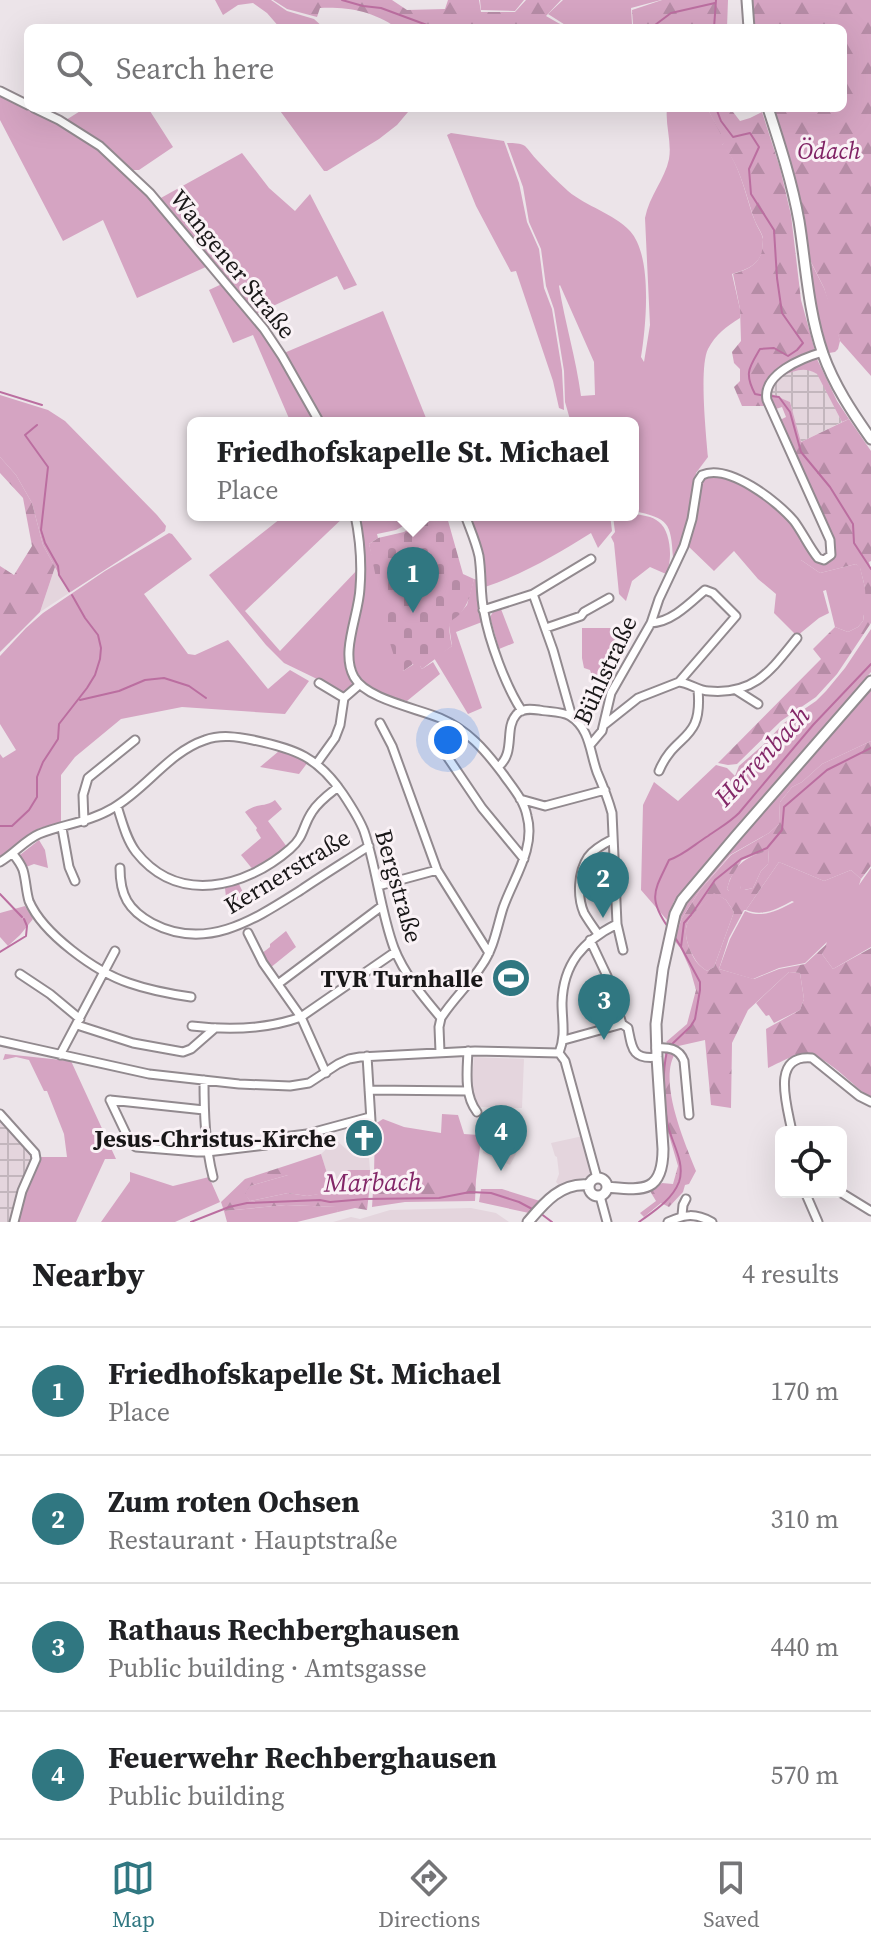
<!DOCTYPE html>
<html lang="en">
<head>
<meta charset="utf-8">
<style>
	:root { --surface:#fff; --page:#f6f6f6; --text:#202124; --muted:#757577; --line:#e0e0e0; --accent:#307781 }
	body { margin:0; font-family:"Source Serif 4",serif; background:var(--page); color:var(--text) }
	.controls { position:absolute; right:24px; bottom:24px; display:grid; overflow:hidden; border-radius:12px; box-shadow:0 8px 32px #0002 }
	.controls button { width:72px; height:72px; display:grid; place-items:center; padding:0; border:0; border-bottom:2px solid var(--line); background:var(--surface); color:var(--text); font:40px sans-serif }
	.you { position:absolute; left:448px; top:740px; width:28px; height:28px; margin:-20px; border:6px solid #fff; border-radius:50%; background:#1a73e8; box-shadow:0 0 0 12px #1a73e833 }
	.badge { display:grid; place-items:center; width:52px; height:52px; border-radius:50%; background:var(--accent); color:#fff; font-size:26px; font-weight:700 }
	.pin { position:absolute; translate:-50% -66px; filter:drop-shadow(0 2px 4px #0008) }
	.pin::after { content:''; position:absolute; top:42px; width:28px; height:24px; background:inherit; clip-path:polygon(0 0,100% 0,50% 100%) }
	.popup { position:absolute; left:187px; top:417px; width:452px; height:104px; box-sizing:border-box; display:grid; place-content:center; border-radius:12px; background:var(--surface); filter:drop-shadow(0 2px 6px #0005); font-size:26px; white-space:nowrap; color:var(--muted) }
	.popup b { font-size:30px; color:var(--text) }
	.popup::after { content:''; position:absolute; left:50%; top:100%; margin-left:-16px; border:16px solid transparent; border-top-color:var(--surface) }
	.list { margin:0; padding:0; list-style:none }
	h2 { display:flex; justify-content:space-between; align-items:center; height:104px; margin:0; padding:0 32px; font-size:34px }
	h2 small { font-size:26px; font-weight:400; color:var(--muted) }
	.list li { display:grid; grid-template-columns:52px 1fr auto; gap:24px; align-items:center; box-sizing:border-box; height:128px; padding:0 32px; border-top:2px solid var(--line) }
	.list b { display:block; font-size:30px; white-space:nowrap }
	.list p { margin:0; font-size:26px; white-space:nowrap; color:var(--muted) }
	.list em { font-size:26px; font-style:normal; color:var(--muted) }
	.icon { flex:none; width:44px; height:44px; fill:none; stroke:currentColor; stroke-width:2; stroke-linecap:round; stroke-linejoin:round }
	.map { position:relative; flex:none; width:871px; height:1222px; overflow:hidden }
	.search { position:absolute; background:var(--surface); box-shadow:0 8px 32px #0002; left:24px; right:24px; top:24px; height:88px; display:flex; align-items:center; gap:20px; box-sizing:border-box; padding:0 28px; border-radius:12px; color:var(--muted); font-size:30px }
	.sheet { height:616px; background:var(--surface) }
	nav { display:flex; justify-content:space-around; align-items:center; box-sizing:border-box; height:112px; border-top:2px solid var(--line); background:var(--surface); font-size:22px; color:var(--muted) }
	nav a { display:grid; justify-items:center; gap:4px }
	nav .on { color:var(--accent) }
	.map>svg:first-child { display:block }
	.built { fill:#e4d5dd }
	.industrial { fill:url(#industrial-grid) }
	.green { fill:#d5a4c2; fill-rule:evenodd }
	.forest { fill:url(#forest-firs); fill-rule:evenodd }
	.cemetery { fill:url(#cemetery-stones) }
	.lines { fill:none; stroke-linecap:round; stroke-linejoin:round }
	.stream { stroke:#bb6ea0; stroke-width:2 }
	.minor-casing { stroke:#928a8f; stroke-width:11 }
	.major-casing { stroke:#928a8f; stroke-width:13 }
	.minor { stroke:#fff; stroke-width:7 }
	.major { stroke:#fff; stroke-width:9 }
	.labels { text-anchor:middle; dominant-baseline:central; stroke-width:6; stroke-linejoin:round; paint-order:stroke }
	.park-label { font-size:24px; font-style:italic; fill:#802365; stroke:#faf2f6 }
	.street-label { font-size:24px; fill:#191718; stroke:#faf2f6 }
	.poi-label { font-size:24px; font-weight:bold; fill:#191718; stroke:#faf2f6; text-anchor:end }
	.water-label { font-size:26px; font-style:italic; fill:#832768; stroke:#faf2f6 }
</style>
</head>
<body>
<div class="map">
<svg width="871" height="1222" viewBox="0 0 871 1222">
	<defs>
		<pattern id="industrial-grid" width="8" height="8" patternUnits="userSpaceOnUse" patternTransform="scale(2)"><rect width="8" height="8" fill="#e4d5dd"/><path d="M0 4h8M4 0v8" fill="none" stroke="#c3b6bd"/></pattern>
		<pattern id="forest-firs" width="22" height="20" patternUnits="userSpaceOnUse" patternTransform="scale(2)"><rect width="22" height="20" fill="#d5a4c2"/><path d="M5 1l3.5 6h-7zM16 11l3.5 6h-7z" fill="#b68ca6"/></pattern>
		<pattern id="cemetery-stones" width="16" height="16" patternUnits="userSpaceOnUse" patternTransform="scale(2)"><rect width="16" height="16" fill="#d5a4c2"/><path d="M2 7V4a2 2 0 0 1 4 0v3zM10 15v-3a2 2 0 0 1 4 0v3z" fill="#b68ca6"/></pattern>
	</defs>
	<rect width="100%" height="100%" fill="#ece4e9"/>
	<path class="built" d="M55,567L58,574L69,593L40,612Z
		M474,1057L524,1059L522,1108L478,1107L471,1092Z
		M479,1114L514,1117L522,1128L525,1137L510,1165L483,1153L484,1146Z
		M583,1136L592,1173L590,1176L559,1185L556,1182L559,1174L557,1157L555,1156L551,1143Z
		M336,1140L354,1156L369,1158L370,1170H348L337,1184L340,1190L333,1192L321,1154Z
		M471,1208L496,1213L509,1222H333L351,1217L360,1219L390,1210Z"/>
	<path class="industrial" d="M802,368L810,370L818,374L842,422L801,442L790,402L767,392L769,385L781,376Z
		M0,1110L39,1152V1157L24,1191L18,1222H0Z"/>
	<path class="green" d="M215,0H271L287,11L314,19L324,28H280L267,13L253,3L238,5L223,15Z
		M480,0H524L515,11L481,10Z
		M563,0H661L631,8L632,24L619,28H570L548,14Z
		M0,94L60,123L89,140L148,195L208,266L137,298L103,220L63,241L0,120Z
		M85,108H148L173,147L139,170H133L100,142L66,120Z
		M278,108H405L408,112L397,125L379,139L327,171H324Z
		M667,108H707L726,142L722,145C740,161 746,199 755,221C757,227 762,233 763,239C763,241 762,250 762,252C758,266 745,270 732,274L740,309V318C726,327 716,334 708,349C699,367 706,434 708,457L696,473L691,519L687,533L675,558H673C671,523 669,518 633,511V423H571L565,402L564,371L554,309L546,286L541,249L529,222L523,187L507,143C513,143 520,143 525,146C529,150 533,156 537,160C547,171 557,181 568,191C587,207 613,213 630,231C653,256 646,326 641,357L644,362L650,325L645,218C649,196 665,179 669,159C672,142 665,125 667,108ZM560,285L594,362L595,395L581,396C576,358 565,323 559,286Z
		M451,133L504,141L519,183L527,222L539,249L544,288L552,309L562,370L564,410L559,408L553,381L516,271L511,272L476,206L447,135Z
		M242,153L269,188L295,211L310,194L357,285L344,290L337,276L256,314L159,199Z
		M804,249L824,288L834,316L840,341L838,349L835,352L829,353L824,347Z
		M224,283L264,332L318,423H291L253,335L233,343L209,290Z
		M383,311L428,423H323L284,353Z
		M817,359L837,401L849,419L842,422L817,374C804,366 795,371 781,376L805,362Z
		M0,395L48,410L65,421L157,515L166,526L165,531L69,593L43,545L32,503L16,475L0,457Z
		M706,475C714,476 723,475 731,478C754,487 793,516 800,541C802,547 801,554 801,560L820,573L856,564L860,567L868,600L865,607L863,621L858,627L848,632L835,627L826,590L823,591L829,613L819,618L797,636L774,613L776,594L758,579L734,551L714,571L687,545C691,526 693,490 706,475Z
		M633,514C642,515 652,516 659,522C671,531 673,561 666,574L650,567L632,581L626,601L619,594L614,543L611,537L615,532L613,516Z
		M285,515H346L245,611L280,651L359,568L354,611L345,661L352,684L346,693L284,663L266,645L209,575Z
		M358,515H437L416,519L396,530L377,534L378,538L369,544L403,671L414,664L420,666L422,669L433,662L440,674L407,701C392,697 372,693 362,680C343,655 361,618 363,589C365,564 363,540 358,515Z
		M468,515H610L612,531L598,548L591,533C557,554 524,574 485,587L481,551Z
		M169,533L172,534L192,559L144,594L188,654L195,655L228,640L268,689L290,670L309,681L285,714L182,707L121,719L75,757L61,775V822L40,828L29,834L0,858V754L3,758L16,750L0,724V656L26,628L43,613L105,571Z
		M474,579L478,580V604L482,622L456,632L482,708L468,714L434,658L452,646L449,625L451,619L461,612L467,605Z
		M501,609L514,643L499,649L490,617L493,612Z
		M582,628H620L608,672L592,676L590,670L584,668L582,658Z
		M871,629V672L703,866L674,901L667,920L641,890L643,805L654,782L678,801L716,765L727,768L735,776L739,766L763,745L784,723L816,701L826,691L845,668Z
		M871,686V741L822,764L802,782L792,787L780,802L779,824L769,833L730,855L700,890L682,918L674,940C674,921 685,904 697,888Z
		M279,751L294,754L308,762L299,774L260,767Z
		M275,800L282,809L268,821L287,847L254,871L241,855L261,838L256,830L257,828L245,812C258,802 264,808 275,800Z
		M39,840L45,850L48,868L34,864L26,867L20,855Z
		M769,849L768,864L761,871L753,888L744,890L741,886L740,890L729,891L727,889C735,862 745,859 769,849Z
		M779,862L824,881L851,870L861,879L859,885L871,868V947L833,969L822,954L827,942L805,963L779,968L753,979L719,969L730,939L745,911C763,919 778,910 794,902L792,901C777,909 763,917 746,910Z
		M239,884L249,905L236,911L227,907L225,888Z
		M714,892L726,900L734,912L714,967L707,971C698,965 696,961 691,952C677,921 694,914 714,892Z
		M25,906L33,919L20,935L8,946L0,937V913Z
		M286,931L296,947L270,968L261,954L270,947V944Z
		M789,972L800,973L804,999L800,1010L774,1023L769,1015L766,1016L756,1003Z
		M5,1054L71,1061L116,1159H105L76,1222H18L24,1191L39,1157H67L64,1134L47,1091H44L29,1060L16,1057L3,1060Z
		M442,1114L458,1115L464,1134L479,1135L480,1147L476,1180H423L374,1175L375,1124L383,1119L404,1127L441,1133Z
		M321,1154L333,1192L307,1196L288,1193L250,1201L244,1193L250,1186L288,1175V1165Z
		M348,1170H370L369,1193L340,1190L337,1184Z
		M130,1172L173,1186L209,1177L220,1202L175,1222H101L130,1181Z
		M481,1189H502L540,1201L529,1213L479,1202Z
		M286,1205L337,1207L338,1212L297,1222H227L224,1211Z"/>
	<path class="forest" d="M273,0H392L407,10L445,9L448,0H479L481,12H515L526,0H561L546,16L567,28H397C372,11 349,7 320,8L317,17L287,9Z
		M662,0H728L727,28H625L633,25L632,10Z
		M750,0H871V376L840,341L824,288L805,250L772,108H843V28H752Z
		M707,108H730L740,121L750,118L762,112L780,168L791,215L801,300L815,351L811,354L802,355L770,378L764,392L768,406H742L734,387L740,381V369L734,363L732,352L741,341L740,309L733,274C746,270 758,266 762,251C762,250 763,239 763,238C762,233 757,226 755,221C747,200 739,158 721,146L725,142Z
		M767,392L790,402L801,442L849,419L871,451V561L869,562L871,570V623L837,674L816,697L781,721L737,764L728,765L718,763L821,659L813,649L835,627L848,632L858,627L863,621L864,615L857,611C871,601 864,584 860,568L856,564L820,573L801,560L800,541L794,530L798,529L821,560L833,551L778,421L786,417L782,407L773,410Z
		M0,457L16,475L32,503L43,545L55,567L40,612L0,652V566L14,575L32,546L23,498L0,473Z
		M871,741V866L861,879L851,870L824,881L779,862L746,910H744L729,938L719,969L754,979L779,969L805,964L829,942L822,954L833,969L871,948V1098C853,1087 825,1052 803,1054C792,1055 779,1063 768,1068L766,1029L800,1010L804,999L800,973L789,972L748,1010L732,1043L731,1108L711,1105L705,1040L674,1047L666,1042L687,1024L696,990L690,969L681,949L674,940L682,918L700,890L731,855L769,833L779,824L780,802L792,787L802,782L822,764ZM769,850L768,864L761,871L753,888L745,890L741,885L740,889L731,888L729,891L727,889L730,879L742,860ZM714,893L726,900L734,912L714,967L707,971C698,965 695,961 691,952C677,921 694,914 714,893Z
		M665,1050L676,1052C657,1080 685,1143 696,1171L689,1184L685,1185L683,1192L669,1207L661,1203L644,1217L640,1213L656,1201L650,1191L662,1183L673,1184L678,1166L666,1125L663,1081Z
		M288,1165V1175L250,1186L245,1193L250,1201L288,1193L307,1196L340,1190L369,1193L367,1210L355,1208L338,1212L336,1207L286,1205L224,1211L221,1202L245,1179Z
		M374,1175L423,1180H476L475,1201L405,1202L372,1207Z"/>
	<path class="cemetery" d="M447,517L463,574L474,579C472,588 470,598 466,605C454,628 445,610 452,646L422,669L420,666L416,668L413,664L403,671L398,669L389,640L369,544L378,538L404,532L414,525Z"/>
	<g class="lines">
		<path class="stream" d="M342,0L363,6L381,8L435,28
			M651,28L671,13L715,3
			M714,28L716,0
			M716,108L721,121L733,137L750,133L759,147L749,169L751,194L774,230L777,278L782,313L803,343L797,350L788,356L774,348L760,349C749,368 744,373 755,394L765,396
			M0,392L42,405
			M771,396L779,397L790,412L801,452L830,487L853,524L854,543L871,569
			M37,425L25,435L48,467L41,530L45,543L58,566L59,575L69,591
			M80,700L119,691L145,680L164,678L189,686L206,698
			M0,826H12L29,810L37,797V777L43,762L58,739L59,724L87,688L95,675L100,659L101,648L98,635L85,618L72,595
			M0,894L22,917
			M668,927C647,897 655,890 669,860C684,855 695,844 708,836C719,828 729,823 739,813L813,725L871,664
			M674,936L681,947
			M0,952L26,936L27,926L24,919
			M670,1046L691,1026L695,1019L700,990V982L681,947L684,923L691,915L715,880L741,859L767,848L782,830L784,807L827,770L871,748
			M540,1213L552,1222
			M191,1222L229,1207L247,1203L320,1200L330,1202L365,1199L439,1198L470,1192L491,1193L519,1202L534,1210
			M639,1222C654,1211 672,1200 679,1182C686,1161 670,1141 667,1121C663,1098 662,1074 667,1051"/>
		<defs>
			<path id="minor" d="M0,91L28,105
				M34,108L59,120L100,146L150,193L264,329L282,356L320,423
				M355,515C360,539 362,563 360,588C359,615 340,652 354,677C366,699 416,708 440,718C468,730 485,750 503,774C512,787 524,800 527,816C536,848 513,879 503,908C497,927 494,948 482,965C470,984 453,999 441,1018L439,1027L440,1052
				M465,515C470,529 476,542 479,556C482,575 480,594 484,612C489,641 506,687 522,711
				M533,594L553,650L572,717
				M483,610L533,594L591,559
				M546,628L581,616L584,612L609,598
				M679,682C690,683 698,691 709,691C755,695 771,670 797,638
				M319,683L344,698
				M736,690L758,704
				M380,723L392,746L437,870L489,953
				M604,725L638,698L679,682L736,616L713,593L705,590C690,603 672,622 651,623
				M438,743L482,808L524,859
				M591,744L602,731L611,693L651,623L659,599L684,546L692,519L698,481L702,475C728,463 777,501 794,521C803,533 809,547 818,558L824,560L831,555L830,540L767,400C762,374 802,358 823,352
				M317,763L335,738L340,725L344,698L359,685
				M498,767C516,753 504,729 516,715C521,708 531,709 539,710C548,712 561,711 570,716C590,728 590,753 597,772C603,786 608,798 612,813L617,924L623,950
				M659,771C675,732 703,743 698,690
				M520,799L545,806L605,790
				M117,806C122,821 126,839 136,852C178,905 245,888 290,849C305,836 302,827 312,812C318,802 329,794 338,787
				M84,822L83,795L88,778L135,740
				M62,828L69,867L75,881
				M13,854C17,859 21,864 23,870C26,880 26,891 29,901C43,934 96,972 129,983C149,990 170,994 191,997
				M0,862C14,854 25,840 39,834C64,824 90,822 113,808C146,789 169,752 205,740C221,734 238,737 253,740C296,749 318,757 343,794C351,806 359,818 364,831C377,869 380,910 394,948C404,974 424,998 441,1018
				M120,868C120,895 128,910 152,923C207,952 255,919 301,890C323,875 346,861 369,846
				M378,886L437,870
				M248,933L263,963L301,1017L326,1073
				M598,934C593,927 588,920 584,913C577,897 578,872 588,857C594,849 605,843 613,839
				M590,940L607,976L622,1024L628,1028C632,1048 632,1060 657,1057
				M20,974L50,994L80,1019
				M278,984L382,906
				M77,1025L133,1043L183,1052L191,1049L215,1028
				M192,1026C227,1030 268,1029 301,1017L395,952
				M564,1040L622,1024
				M0,1041L149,1074L239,1084L290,1086L309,1083L338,1064L349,1059L360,1057L475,1051L559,1053
				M656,1048C668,1047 679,1048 684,1061L689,1115
				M468,1051C467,1072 464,1095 477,1112
				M559,1053C566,1035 562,1021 562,1003C563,964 583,941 617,924
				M559,1053L565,1061L597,1178
				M60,1055L115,951
				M367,1056L371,1121
				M204,1080C204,1113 205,1145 213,1177
				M369,1090L468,1091
				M110,1100L130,1142L136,1147L197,1152H207L266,1145L267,1139L307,1134L370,1117
				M110,1100L204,1110
				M0,1114L35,1153L36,1159L22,1191L14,1222
				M792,1132C788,1108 769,1054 812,1058L859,1096L871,1102
				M805,1192L818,1222
				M840,1192L871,1211
				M600,1196L607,1222
				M682,1215L683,1205L686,1199
				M668,1222C685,1214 695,1213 712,1222"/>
			<path id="major" d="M747,0L749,28
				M768,108C780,145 792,182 799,221C806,265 808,311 823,354C834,385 852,412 871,439
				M589 1187a9 9 0 1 1 18 0a9 9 0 1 1-18 0Z
				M607,1187C642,1190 663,1194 663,1149L657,1057L656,1024L663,969L675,914L682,900L736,836L871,681
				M528,1222C544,1203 561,1182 589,1185"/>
		</defs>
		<use href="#minor" class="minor-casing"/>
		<use href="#major" class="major-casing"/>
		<use href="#minor" class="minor"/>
		<use href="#major" class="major"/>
	</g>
	<defs>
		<symbol id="stadium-disc" viewBox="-11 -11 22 22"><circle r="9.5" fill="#307781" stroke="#faf2f6"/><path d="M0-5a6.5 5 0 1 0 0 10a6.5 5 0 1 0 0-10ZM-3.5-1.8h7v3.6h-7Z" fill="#fff"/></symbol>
		<symbol id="church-disc" viewBox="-11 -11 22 22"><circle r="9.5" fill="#307781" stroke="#faf2f6"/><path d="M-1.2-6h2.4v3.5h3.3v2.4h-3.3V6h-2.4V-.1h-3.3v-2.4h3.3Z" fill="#fff"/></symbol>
	</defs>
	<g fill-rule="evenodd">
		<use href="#stadium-disc" x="489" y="956" width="44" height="44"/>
		<use href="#church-disc" x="342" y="1116" width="44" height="44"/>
	</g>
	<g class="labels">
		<g class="park-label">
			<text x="829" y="150">Ödach</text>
		</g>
		<g class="street-label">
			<text transform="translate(233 264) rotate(51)">Wangener Straße</text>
			<text transform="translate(605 670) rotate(-65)">Bühlstraße</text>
			<text transform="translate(287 871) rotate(-31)">Kernerstraße</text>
			<text transform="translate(399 886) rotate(74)">Bergstraße</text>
		</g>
		<g class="poi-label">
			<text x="483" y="978">TVR Turnhalle</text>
			<text x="336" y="1138">Jesus-Christus-Kirche</text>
		</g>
		<g class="water-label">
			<text transform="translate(762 756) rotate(-47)">Herrenbach</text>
			<text transform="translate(373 1182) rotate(-1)">Marbach</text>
		</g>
	</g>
</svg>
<div class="controls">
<button><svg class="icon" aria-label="locate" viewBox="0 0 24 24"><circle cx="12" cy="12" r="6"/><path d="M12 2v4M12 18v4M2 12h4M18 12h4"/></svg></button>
</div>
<div class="you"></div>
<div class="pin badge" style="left:413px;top:613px">1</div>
<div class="popup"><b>Friedhofskapelle St. Michael</b>Place</div>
<div class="pin badge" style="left:603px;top:918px">2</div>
<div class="pin badge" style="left:604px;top:1040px">3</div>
<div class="pin badge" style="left:501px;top:1171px">4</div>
<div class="search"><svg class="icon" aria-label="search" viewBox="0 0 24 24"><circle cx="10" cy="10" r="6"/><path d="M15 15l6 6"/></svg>Search here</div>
</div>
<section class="sheet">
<h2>Nearby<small>4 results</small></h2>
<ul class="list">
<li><span class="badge">1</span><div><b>Friedhofskapelle St. Michael</b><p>Place</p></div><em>170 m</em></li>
<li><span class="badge">2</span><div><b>Zum roten Ochsen</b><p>Restaurant · Hauptstraße</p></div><em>310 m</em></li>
<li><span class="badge">3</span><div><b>Rathaus Rechberghausen</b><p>Public building · Amtsgasse</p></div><em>440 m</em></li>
<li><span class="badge">4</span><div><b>Feuerwehr Rechberghausen</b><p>Public building</p></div><em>570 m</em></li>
</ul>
</section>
<nav>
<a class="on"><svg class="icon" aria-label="map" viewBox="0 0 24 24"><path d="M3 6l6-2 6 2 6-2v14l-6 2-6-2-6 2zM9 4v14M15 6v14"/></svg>Map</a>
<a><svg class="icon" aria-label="directions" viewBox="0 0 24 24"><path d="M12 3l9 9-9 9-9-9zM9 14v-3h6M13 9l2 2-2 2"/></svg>Directions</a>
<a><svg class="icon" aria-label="saved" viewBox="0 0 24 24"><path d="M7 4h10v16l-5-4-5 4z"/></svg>Saved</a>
</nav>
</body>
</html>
